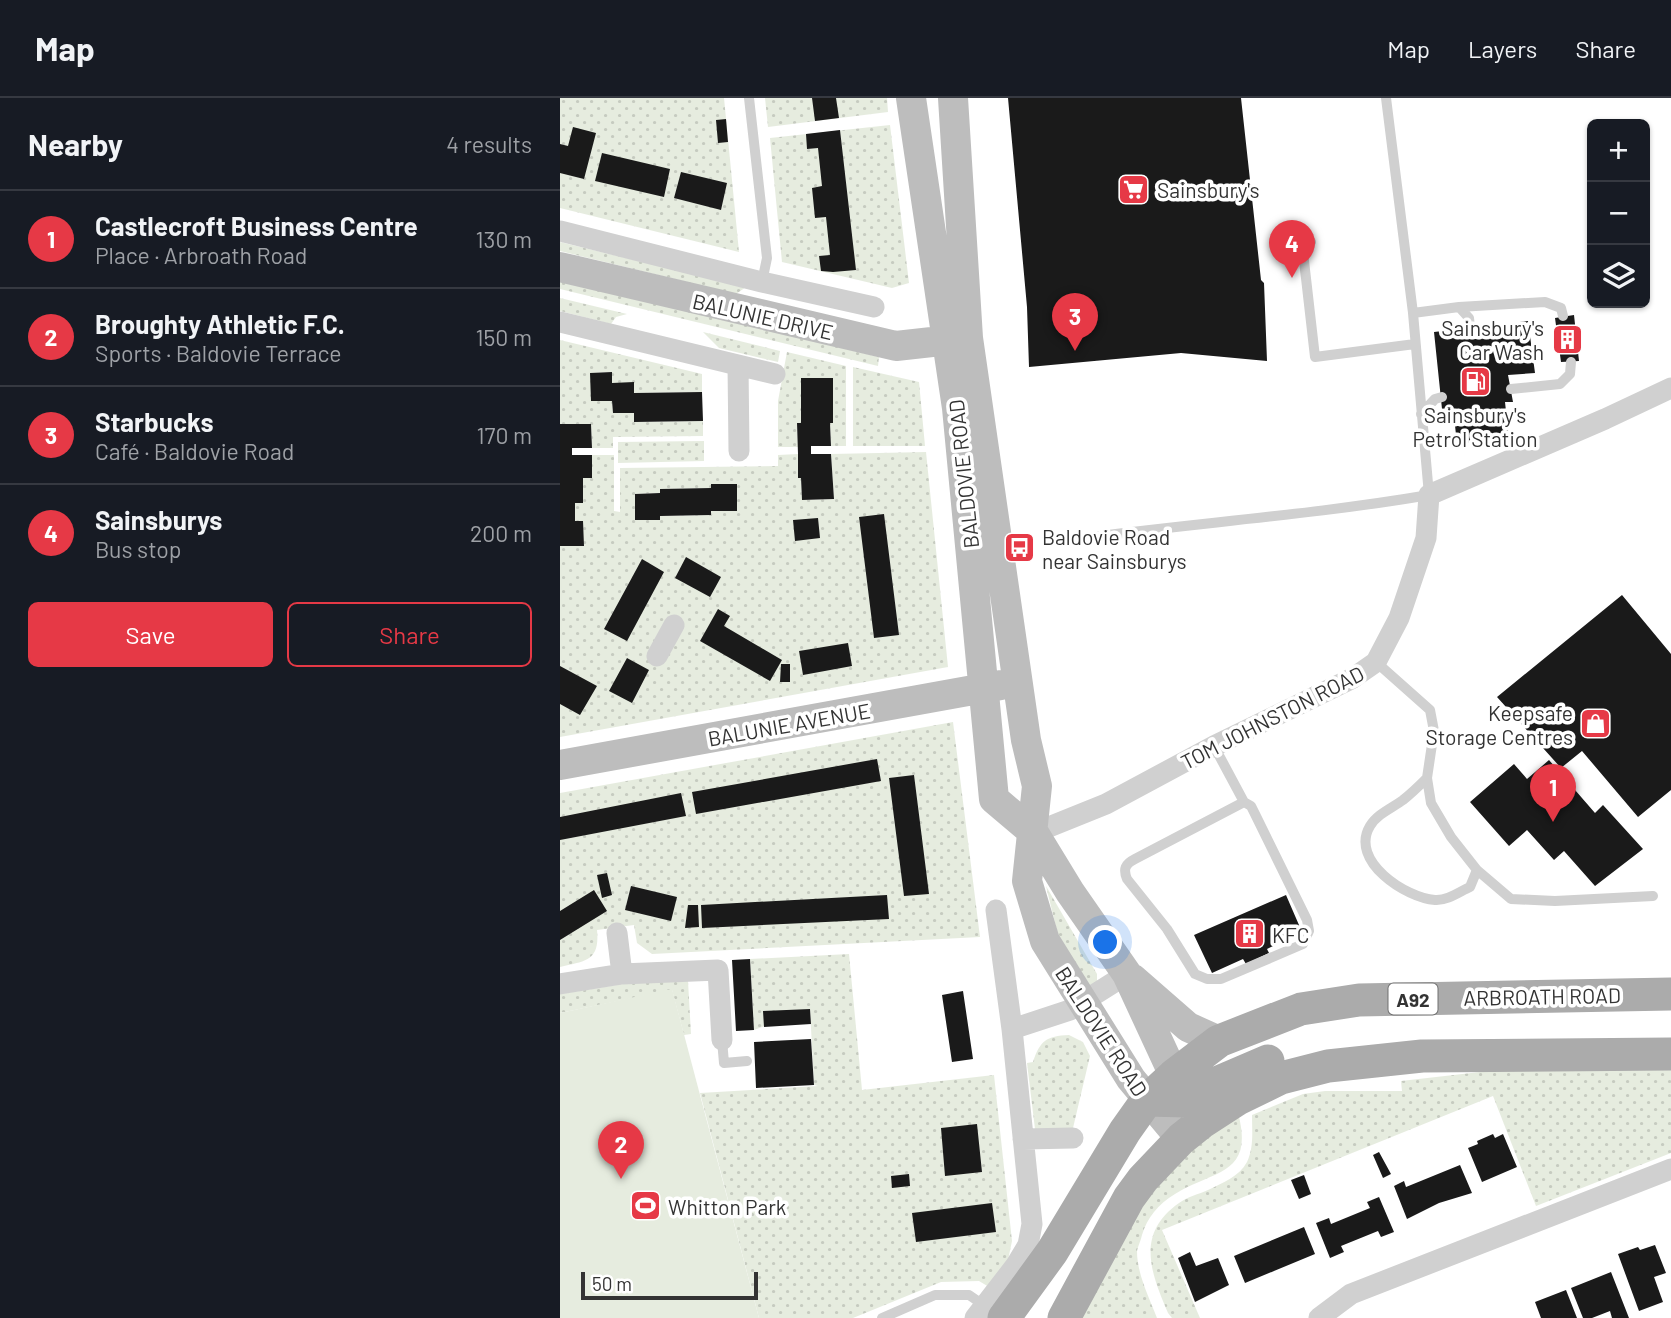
<!DOCTYPE html>
<html lang="en">
<head>
<meta charset="utf-8">
<style>
	:root { --surface:#171b24; --page:#20242c; --text:#f1f3f6; --muted:#9ea1a6; --line:#363941; --accent:#e63946 }
	body { margin:0; font-family:Barlow,sans-serif; background:var(--page); color:var(--text) }
	.controls { position:absolute; right:21px; top:21px; display:grid; overflow:hidden; border-radius:10px; box-shadow:0 2px 5px #0004 }
	.controls button { width:63px; height:63px; display:grid; place-items:center; padding:0; border:0; border-bottom:2px solid var(--line); background:var(--surface); color:var(--text); font:35px sans-serif }
	.scale { position:absolute; left:21px; bottom:18px; width:177px; box-sizing:border-box; padding-left:7px; border:4px solid #333; border-top:0; font-size:19px; line-height:24px; white-space:nowrap; color:#333; -webkit-text-stroke:5px #fff; paint-order:stroke }
	.you { position:absolute; left:546px; top:845px; width:24px; height:24px; margin:-18px; border:5px solid #fff; border-radius:50%; background:#1a73e8; box-shadow:0 0 0 10px #1a73e833 }
	.badge { display:grid; place-items:center; width:46px; height:46px; border-radius:50%; background:var(--accent); color:#fff; font-size:23px; font-weight:700 }
	.pin { position:absolute; translate:-50% -58px; filter:drop-shadow(0 2px 4px #0008) }
	.pin::after { content:''; position:absolute; top:37px; width:24px; height:21px; background:inherit; clip-path:polygon(0 0,100% 0,50% 100%) }
	.list { margin:0; padding:0; list-style:none }
	h2 { display:flex; justify-content:space-between; align-items:center; height:91px; margin:0; padding:0 28px; font-size:30px }
	h2 small { font-size:23px; font-weight:400; color:var(--muted) }
	.list li { display:grid; grid-template-columns:46px 1fr auto; gap:21px; align-items:center; box-sizing:border-box; height:98px; padding:0 28px; border-top:2px solid var(--line) }
	.list b { display:block; font-size:26px; white-space:nowrap }
	.list p { margin:0; font-size:23px; white-space:nowrap; color:var(--muted) }
	.list em { font-size:23px; font-style:normal; color:var(--muted) }
	.actions { display:flex; gap:14px; padding:21px 28px }
	.actions a { flex:1; padding:16px 0; border:2px solid var(--accent); border-radius:10px; text-align:center; font-size:24px; color:var(--accent) }
	.actions .main { background:var(--accent); color:#fff }
	.icon { flex:none; width:38px; height:38px; fill:none; stroke:currentColor; stroke-width:2; stroke-linecap:round; stroke-linejoin:round }
	.map { position:relative; flex:none; width:1111px; height:1220px; overflow:hidden }
	header { display:flex; align-items:center; gap:42px; box-sizing:border-box; height:98px; padding:0 35px; background:var(--surface); border-bottom:2px solid var(--line) }
	header strong { font-size:33px }
	nav { display:flex; gap:38px; margin-inline-start:auto; font-size:24px }
	main { display:flex }
	aside { flex:1; background:var(--surface) }
	.map>svg:first-child { display:block }
	.green { fill:url(#green-dots); fill-rule:evenodd }
	.pitch { fill:#e6ecdf }
	.building { fill:#1a1a1a }
	.lines { fill:none; stroke-linecap:round; stroke-linejoin:round }
	.lane { stroke:#d0d0d0; stroke-width:10 }
	.street { stroke:#d0d0d0; stroke-width:21 }
	.secondary { stroke:#bdbdbd; stroke-width:30 }
	.primary { stroke:#ababab; stroke-width:33 }
	.labels { text-anchor:middle; dominant-baseline:central; stroke-width:7; stroke-linejoin:round; paint-order:stroke }
	.shield { fill:#fff; stroke:#707070; stroke-width:2 }
	.shield-label { font-size:19px; font-weight:bold; fill:#333 }
	.poi-label { font-size:21px; fill:#333; stroke:#fff; text-anchor:start }
	.street-label { font-size:21px; fill:#333; stroke:#fff }
</style>
</head>
<body>
<header>
<strong>Map</strong>
<nav><a>Map</a><a>Layers</a><a>Share</a></nav>
</header>
<main>
<aside>
<h2>Nearby<small>4 results</small></h2>
<ul class="list">
<li><span class="badge">1</span><div><b>Castlecroft Business Centre</b><p>Place · Arbroath Road</p></div><em>130 m</em></li>
<li><span class="badge">2</span><div><b>Broughty Athletic F.C.</b><p>Sports · Baldovie Terrace</p></div><em>150 m</em></li>
<li><span class="badge">3</span><div><b>Starbucks</b><p>Café · Baldovie Road</p></div><em>170 m</em></li>
<li><span class="badge">4</span><div><b>Sainsburys</b><p>Bus stop</p></div><em>200 m</em></li>
</ul>
<div class="actions"><a class="main">Save</a><a>Share</a></div>
</aside>
<div class="map">
<svg width="1111" height="1220" viewBox="0 0 1111 1220">
	<defs>
		<pattern id="green-dots" width="8" height="8" patternUnits="userSpaceOnUse" patternTransform="scale(1.75)"><rect width="8" height="8" fill="#e6ecdf"/><path d="M2 2h.1M6 6h.1" fill="none" stroke="#c6cbc0" stroke-width="1.8" stroke-linecap="round"/></pattern>
	</defs>
	<rect width="100%" height="100%" fill="#fff"/>
	<path class="green" d="M0,0H164L179,154L0,110Z
		M205,0H327L328,14L208,29Z
		M330,27L349,185L332,190L222,164L210,40Z
		M0,144L186,189L176,196L0,153Z
		M0,182L319,259L318,268L0,191Z
		M0,200L67,216L56,219L51,226L0,213Z
		M143,234L220,253L218,264L159,250Z
		M0,242L142,276V294L74,295L73,285H52V274L31,275L52,303L53,314L74,315L75,324L143,323V338L53,339V350H32L31,326H0Z
		M227,254L286,268V348H271L270,325L273,324L272,280H241V325L237,326L238,349H218V303Z
		M293,269L359,284L365,348H293Z
		M144,343V363L58,365V344Z
		M366,354L388,569L0,639V448L23,447V424L15,423V405H23V380H32V357H54V413L60,414V370L218,368V357L238,356V379L241,380L242,402L274,401L271,356ZM151,386L177,387V412L151,413V417L100,418V422H75V396L100,395V391L151,390Z
		M393,624L420,839L92,856L77,845L74,827L37,832C40,863 26,863 0,869V695Z
		M486,788L537,876V887L529,889L498,837Z
		M289,856L302,992L434,977L452,1143L448,1162L429,1189L419,1183L381,1184L293,1220H199L140,995L258,988L254,987L250,911L194,932L190,861Z
		M128,883L131,936L124,937L112,892L0,915V896L69,885Z
		M509,937L523,944L530,958L513,1030L475,1031L467,965L473,964C480,943 486,938 509,937Z
		M1111,968V1055L976,1108L933,998L602,1132L640,1220H612L608,1215C591,1175 575,1136 619,1105C627,1099 639,1096 648,1092C662,1085 679,1079 687,1064C694,1049 692,1033 692,1017L743,996L765,993H842L841,983L955,970Z
		M678,1015C695,1078 653,1072 615,1096C598,1106 587,1120 582,1137C581,1142 578,1148 577,1153C577,1176 589,1199 597,1220H521L581,1107L628,1052Z"/>
	<path class="pitch" d="M112,891L199,1220H0V915Z"/>
	<path class="building" d="M252,0H276L279,20L255,23Z
		M448,0H681L701,182L704,185L707,263L621,255L469,269L467,209Z
		M166,21L168,44L158,45L156,22Z
		M13,29L36,35L24,81L0,75V46L8,48Z
		M280,32L296,172L273,174L261,173L259,158L270,157L266,119L255,120L252,90L262,88L258,50L247,51L246,36Z
		M42,55L110,71L104,99L35,83Z
		M121,74L167,85L161,112L114,100Z
		M1014,217L1019,263L1001,264L995,220Z
		M968,223L975,275L948,277L953,304H945L949,341L897,346L893,309L882,311L874,234Z
		M52,274V285L74,284V295L142,294L143,323L74,324V315H53L52,303H31L30,275Z
		M241,280H273V325H270L271,348H251V356H271L274,401L242,402L241,380H238V356L237,325H241Z
		M0,326H31L32,350H12V357H32V380H23V405H15V423H23L24,448H0Z
		M151,386H177V413H151V417L100,418V422H75V396L100,395V391L151,390Z
		M324,416L339,537L314,540L299,419Z
		M258,420L260,440L235,443L233,422Z
		M126,459L161,479L150,499L115,480Z
		M82,461L104,474L67,543L44,531Z
		M1062,497L1111,556V692L1078,719L1022,653L1001,670L937,599Z
		M158,511L170,518L164,528L222,562L210,583L140,543Z
		M288,545L292,568L243,577L239,553Z
		M67,560L89,572L72,605L49,593Z
		M221,566H230V584H220Z
		M0,568L37,588L20,617L0,606Z
		M317,661L321,683L136,716L132,694Z
		M989,662L1035,715L1043,707L1083,751L1035,788L1004,753L994,762L967,732L949,748L910,704L954,666L967,681Z
		M354,677L369,796L344,798L329,680Z
		M121,695L126,718L0,742V719Z
		M47,775L52,797L42,800L37,777Z
		M71,788L117,799L111,823L65,812Z
		M34,792L47,813L0,842V813Z
		M327,797L329,821L142,830L141,807Z
		M726,797L742,834L707,851L709,855L686,866L683,861L652,875L634,837Z
		M128,807H138L139,829L125,830Z
		M190,861L194,932L176,933L172,862Z
		M403,893L413,961L392,964L382,897Z
		M250,911L251,926L204,929L203,913Z
		M251,941L254,987L196,990L194,944Z
		M417,1026L422,1074L385,1078L381,1030Z
		M933,1036L935,1040L943,1036L957,1069L922,1084L908,1050L918,1046L917,1043Z
		M819,1054L831,1076L823,1080L813,1057Z
		M900,1067L912,1095L879,1105L847,1121L834,1088L844,1083L846,1089Z
		M349,1076L350,1088L332,1090L331,1078Z
		M744,1077L751,1096L739,1101L731,1082Z
		M819,1099L834,1134L821,1139L818,1133L781,1148L784,1154L770,1160L756,1125L769,1120L771,1126L810,1110L807,1104Z
		M432,1105L436,1134L356,1144L352,1115Z
		M744,1129L755,1156L685,1185L674,1158Z
		M1095,1147L1106,1175L1094,1179L1103,1204L1079,1213L1058,1156L1078,1149L1080,1152Z
		M630,1154L636,1168L658,1160L669,1187L635,1204L618,1160Z
		M1051,1174L1069,1220H1052L1050,1213L1032,1220H1023L1011,1190Z
		M1006,1192L1017,1220H981L975,1204Z"/>
	<g class="lines">
		<path class="lane" d="M189,0L207,160L202,184
			M751,144L744,147L743,154L755,259L855,246
			M899,209L985,204L1001,210L1003,218
			M853,215L899,209L909,220L910,229
			M951,291L1000,286L1010,276L1011,264
			M861,316L875,301L882,299
			M516,441C634,425 752,417 869,397L853,215L826,0
			M816,564L870,612L874,633L867,680L871,705L891,739L917,772L951,801L995,803L1093,798
			M654,648L684,704L691,708L694,714L747,822L749,833L743,846L661,881H647L635,876L607,831L567,781C563,771 565,766 575,761L684,704
			M867,680C860,687 852,695 843,702C832,710 817,716 810,728C789,763 846,800 875,802C887,803 899,794 910,789L917,772
			M162,942L164,965L187,963
			M322,1220L375,1197H409L425,1208"/>
		<path class="street" d="M0,133L202,184L314,209
			M0,224L215,276
			M178,267L179,353
			M97,558L114,527
			M474,735L546,706L654,648L793,580L816,564L839,520L866,440L869,397L1045,321L1111,290
			M436,812L452,931
			M57,835L62,876
			M0,886L62,876L158,872L162,942
			M463,1041L513,1040
			M415,1220L456,1167L468,1147L472,1126L452,931L510,912L567,876
			M759,1220L791,1196L1111,1071"/>
		<path class="secondary" d="M351,0L397,310L434,701L474,735L510,794L567,876L624,999
			M393,0L408,240L466,642L477,688L467,783L485,843L571,981L621,1041
			M0,169L336,248L408,240
			M0,667L441,587
			M573,881L628,929L659,943"/>
		<path class="primary" d="M587,1002L626,1003L659,984L708,963
			M444,1220L492,1154L565,1033L587,1002L613,978L659,943L741,911L799,902L1111,896
			M504,1220L569,1100L583,1081L621,1041L641,1025L678,1001L721,980L768,968L862,958L1111,956"/>
	</g>
	<defs>
		<symbol id="supermarket-square" viewBox="-11 -11 22 22"><rect x="-9" y="-9" width="18" height="18" rx="4" fill="#e63946" stroke="#fff"/><path d="M-6-5.5h2.5l.6 2H6L4.5 2H-2.5L-4.4-4H-6ZM-1.5 3.2a1.3 1.3 0 1 0 .1 0ZM3 3.2a1.3 1.3 0 1 0 .1 0Z" fill="#fff"/></symbol>
		<symbol id="building-square" viewBox="-11 -11 22 22"><rect x="-9" y="-9" width="18" height="18" rx="4" fill="#e63946" stroke="#fff"/><path d="M-4-6H4V6H1V3H-1V6H-4ZM-2.5-4.3h1.7v1.8h-1.7ZM.8-4.3h1.7v1.8H.8ZM-2.5-1h1.7V.8h-1.7ZM.8-1h1.7V.8H.8Z" fill="#fff"/></symbol>
		<symbol id="fuel-square" viewBox="-11 -11 22 22"><rect x="-9" y="-9" width="18" height="18" rx="4" fill="#e63946" stroke="#fff"/><path d="M-5.5-6h7V0h2V4h1.3V-2.5L3-4.5l.8-.8L6-3V5H2.5V1h-1V6h-7ZM-4.2-4.7v3.2H.2V-4.7Z" fill="#fff"/></symbol>
		<symbol id="bus-square" viewBox="-11 -11 22 22"><rect x="-9" y="-9" width="18" height="18" rx="4" fill="#e63946" stroke="#fff"/><path d="M-5-6H5V4H4V6H2V4H-2V6H-4V4H-5ZM-3.5-4V0h7V-4ZM-3.5 1.2v1.5H-2V1.2ZM2 1.2v1.5H3.5V1.2Z" fill="#fff"/></symbol>
		<symbol id="shop-square" viewBox="-11 -11 22 22"><rect x="-9" y="-9" width="18" height="18" rx="4" fill="#e63946" stroke="#fff"/><path d="M-5-2.5h2.3a2.7 3.5 0 0 1 5.4 0H5L5.5 6h-11ZM-1.5-2.5h3a1.5 2.3 0 0 0-3 0Z" fill="#fff"/></symbol>
		<symbol id="stadium-square" viewBox="-11 -11 22 22"><rect x="-9" y="-9" width="18" height="18" rx="4" fill="#e63946" stroke="#fff"/><path d="M0-5a6.5 5 0 1 0 0 10a6.5 5 0 1 0 0-10ZM-3.5-1.8h7v3.6h-7Z" fill="#fff"/></symbol>
	</defs>
	<g fill-rule="evenodd">
		<use href="#supermarket-square" x="556" y="74" width="35" height="35"/>
		<use href="#building-square" x="990" y="224" width="35" height="35"/>
		<use href="#fuel-square" x="898" y="266" width="35" height="35"/>
		<use href="#bus-square" x="442" y="432" width="35" height="35"/>
		<use href="#shop-square" x="1018" y="608" width="35" height="35"/>
		<use href="#building-square" x="672" y="818" width="35" height="35"/>
		<use href="#stadium-square" x="68" y="1090" width="35" height="35"/>
	</g>
	<g class="labels">
		<rect class="shield" x="828.5" y="885.5" width="49" height="31" rx="5"/>
		<g class="shield-label">
			<text x="853" y="901">A92</text>
		</g>
		<g class="poi-label">
			<text x="597" y="91">Sainsbury's</text>
			<text x="984" y="229" text-anchor="end">Sainsbury's<tspan x="984" dy="24">Car Wash</tspan></text>
			<text x="915" y="316" text-anchor="middle">Sainsbury's<tspan x="915" dy="24">Petrol Station</tspan></text>
			<text x="482" y="438">Baldovie Road<tspan x="482" dy="24">near Sainsburys</tspan></text>
			<text x="1013" y="614" text-anchor="end">Keepsafe<tspan x="1013" dy="24">Storage Centres</tspan></text>
			<text x="712" y="836">KFC</text>
			<text x="108" y="1108">Whitton Park</text>
		</g>
		<g class="street-label">
			<text transform="translate(203 218) rotate(13)">BALUNIE DRIVE</text>
			<text transform="translate(403 376) rotate(-96)">BALDOVIE ROAD</text>
			<text transform="translate(712 619) rotate(-27)">TOM JOHNSTON ROAD</text>
			<text transform="translate(229 626) rotate(-10)">BALUNIE AVENUE</text>
			<text transform="translate(982 898) rotate(-1)">ARBROATH ROAD</text>
			<text transform="translate(542 933) rotate(57)">BALDOVIE ROAD</text>
		</g>
	</g>
</svg>
<div class="controls">
<button>+</button>
<button>−</button>
<button><svg class="icon" aria-label="layers" viewBox="0 0 24 24"><path d="M12 4l9 5-9 5-9-5zM3 14l9 5 9-5"/></svg></button>
</div>
<div class="scale">50 m</div>
<div class="you"></div>
<div class="pin badge" style="left:993px;top:724px">1</div>
<div class="pin badge" style="left:61px;top:1081px">2</div>
<div class="pin badge" style="left:515px;top:253px">3</div>
<div class="pin badge" style="left:732px;top:180px">4</div>
</div>
</main>
</body>
</html>
